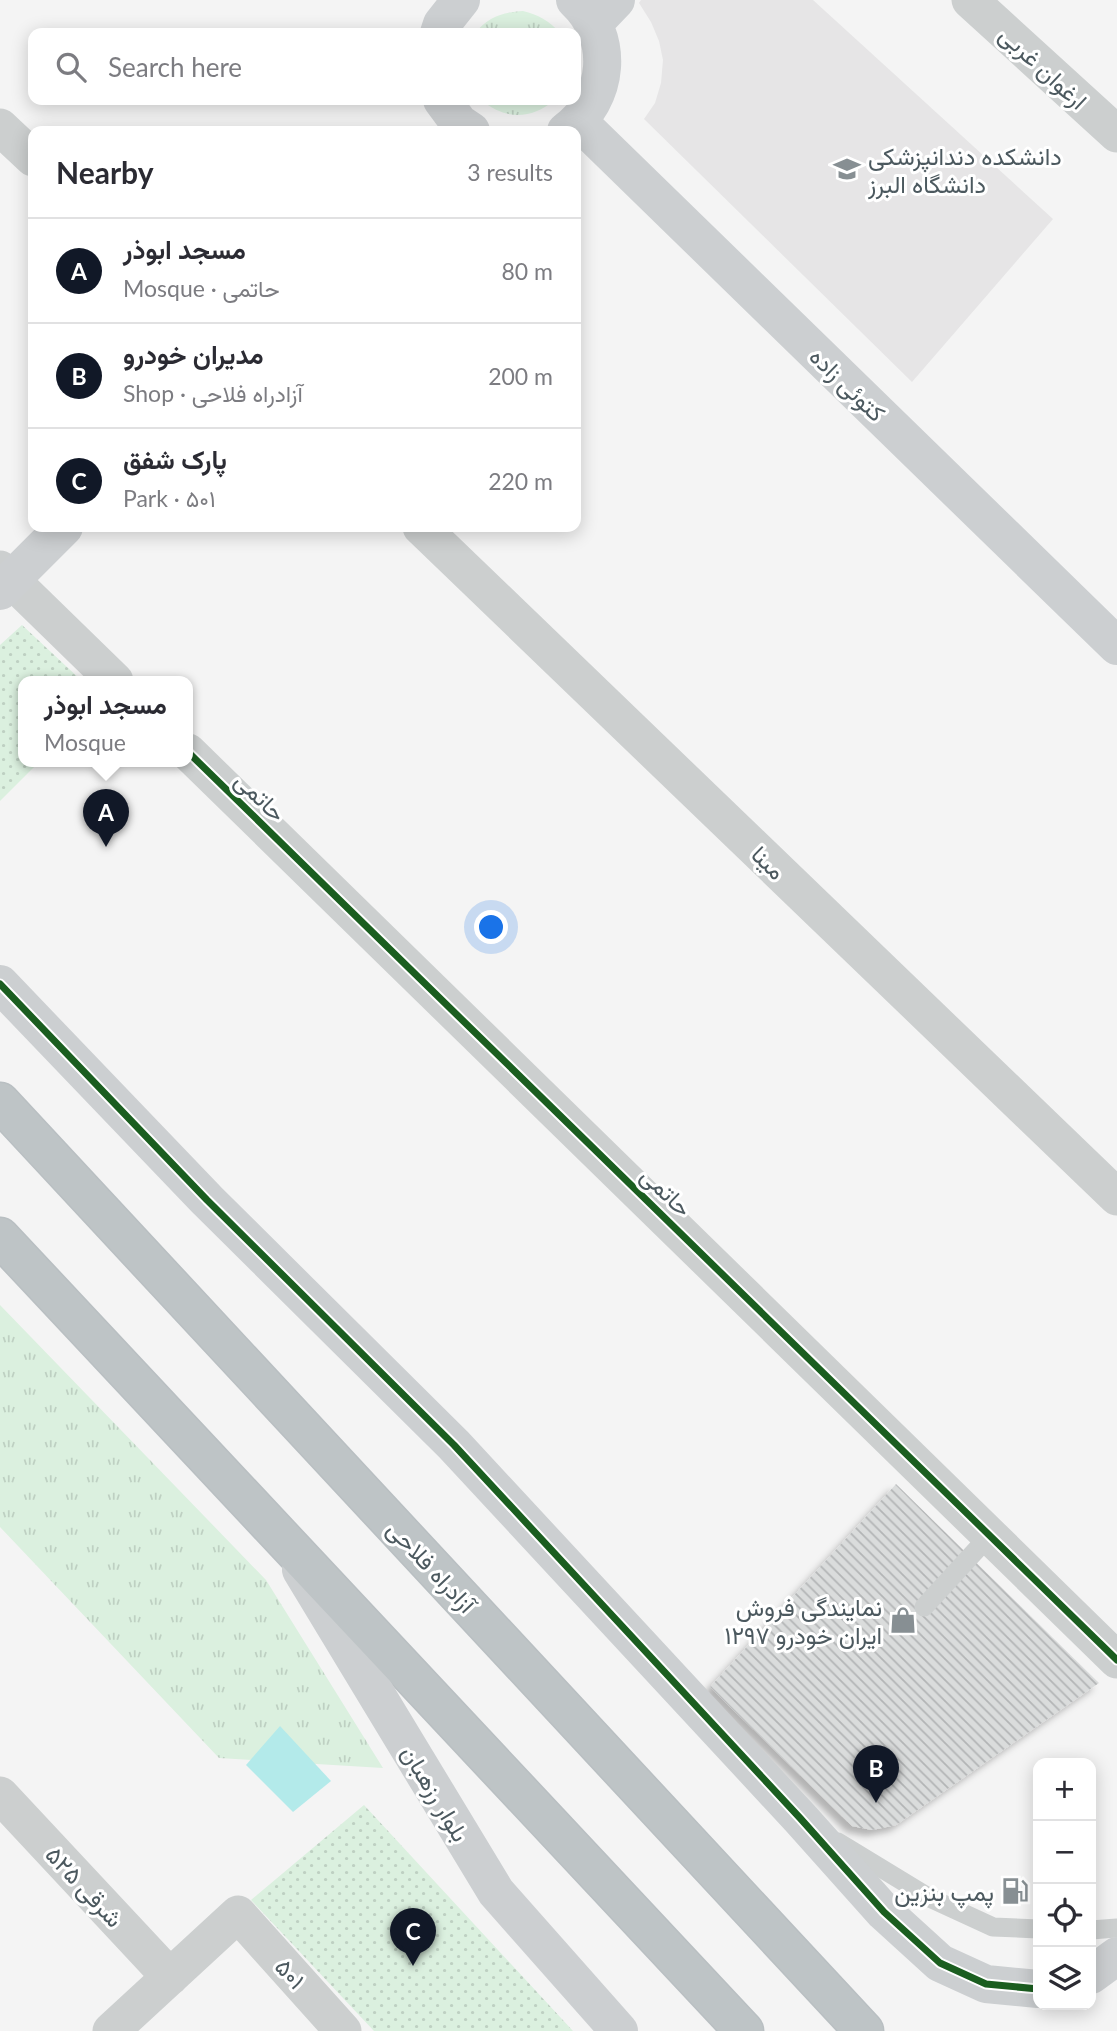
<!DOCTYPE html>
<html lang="en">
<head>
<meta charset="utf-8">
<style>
	:root { --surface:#fff; --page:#f2f2f3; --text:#2b2b33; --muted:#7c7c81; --line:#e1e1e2; --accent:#111827 }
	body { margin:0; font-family:Lato,Vazirmatn,sans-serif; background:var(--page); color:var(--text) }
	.controls { position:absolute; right:21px; bottom:21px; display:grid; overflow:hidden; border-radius:14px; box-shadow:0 4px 18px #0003 }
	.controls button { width:63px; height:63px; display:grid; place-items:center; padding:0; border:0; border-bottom:2px solid var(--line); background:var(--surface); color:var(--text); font:35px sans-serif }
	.you { position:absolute; left:492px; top:928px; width:24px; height:24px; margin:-18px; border:5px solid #fff; border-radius:50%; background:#1a73e8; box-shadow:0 0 0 10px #1a73e833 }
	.badge { display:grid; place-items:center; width:46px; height:46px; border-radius:50%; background:var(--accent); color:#fff; font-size:23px; font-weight:700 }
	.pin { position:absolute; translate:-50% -58px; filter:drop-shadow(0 2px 4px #0008) }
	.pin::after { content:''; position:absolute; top:37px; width:24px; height:21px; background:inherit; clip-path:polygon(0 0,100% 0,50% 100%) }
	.popup { position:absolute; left:18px; top:676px; width:175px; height:91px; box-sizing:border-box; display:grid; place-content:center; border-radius:14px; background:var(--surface); filter:drop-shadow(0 2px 5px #0005); font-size:23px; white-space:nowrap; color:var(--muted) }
	.popup b { font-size:26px; color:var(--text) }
	.popup::after { content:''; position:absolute; left:50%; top:100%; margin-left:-14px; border:14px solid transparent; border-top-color:var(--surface) }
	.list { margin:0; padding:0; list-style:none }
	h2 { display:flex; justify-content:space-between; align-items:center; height:91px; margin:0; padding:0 28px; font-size:30px }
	h2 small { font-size:23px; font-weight:400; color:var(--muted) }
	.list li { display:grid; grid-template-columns:46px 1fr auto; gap:21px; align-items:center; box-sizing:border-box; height:105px; padding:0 28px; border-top:2px solid var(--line) }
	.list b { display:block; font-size:26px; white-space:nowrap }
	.list p { margin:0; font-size:23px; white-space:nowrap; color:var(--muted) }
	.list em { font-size:23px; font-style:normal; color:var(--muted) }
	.icon { flex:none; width:38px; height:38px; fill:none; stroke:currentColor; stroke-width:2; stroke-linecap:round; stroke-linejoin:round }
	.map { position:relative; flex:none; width:1117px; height:2031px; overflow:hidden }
	.search { position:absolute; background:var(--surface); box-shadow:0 4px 18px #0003; left:28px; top:28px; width:553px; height:77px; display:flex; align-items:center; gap:18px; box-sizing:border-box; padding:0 24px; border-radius:14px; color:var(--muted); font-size:26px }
	.panel { position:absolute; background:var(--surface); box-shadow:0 4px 18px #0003; left:28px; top:126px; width:553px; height:406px; border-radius:14px }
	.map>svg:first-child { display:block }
	.education { fill:#e6e5e6 }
	.grass { fill:url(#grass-tufts) }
	.park { fill:url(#park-dots) }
	.water { fill:#b3eaea }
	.building { fill:url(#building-back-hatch); filter:url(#shadow) }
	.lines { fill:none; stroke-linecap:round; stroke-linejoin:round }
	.highway-casing { stroke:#b9bfc2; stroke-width:41 }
	.lane { stroke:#cccfcf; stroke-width:19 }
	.street { stroke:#cccfcf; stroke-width:37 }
	.secondary { stroke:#cccfd1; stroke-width:38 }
	.highway { stroke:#bec4c6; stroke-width:38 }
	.cycleway-casing { stroke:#fff; stroke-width:11 }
	.cycleway { stroke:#1b5e20; stroke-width:7 }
	.labels { text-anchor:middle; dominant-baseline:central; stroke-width:6; stroke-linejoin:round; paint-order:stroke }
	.street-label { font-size:24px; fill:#4c595f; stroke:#fff }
	.poi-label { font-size:24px; fill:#4c595f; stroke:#fff; text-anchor:end }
</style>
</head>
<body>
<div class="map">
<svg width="1117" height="2031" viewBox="0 0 1117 2031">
	<defs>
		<pattern id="grass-tufts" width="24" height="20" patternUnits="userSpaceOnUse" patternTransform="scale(1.75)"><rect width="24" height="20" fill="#dbf0df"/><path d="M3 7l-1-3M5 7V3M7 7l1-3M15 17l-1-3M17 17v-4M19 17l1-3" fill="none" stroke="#bed0c2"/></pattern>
		<pattern id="park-dots" width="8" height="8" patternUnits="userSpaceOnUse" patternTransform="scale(1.75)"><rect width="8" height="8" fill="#dbf0df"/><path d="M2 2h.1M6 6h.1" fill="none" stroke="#bed0c2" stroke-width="1.8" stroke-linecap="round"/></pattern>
		<pattern id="building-back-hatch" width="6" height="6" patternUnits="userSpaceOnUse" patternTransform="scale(1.75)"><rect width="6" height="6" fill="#dadcdc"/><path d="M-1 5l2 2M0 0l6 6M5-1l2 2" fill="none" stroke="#b3b5b6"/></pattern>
		<filter id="shadow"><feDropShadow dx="-6" dy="6" stdDeviation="3.5" flood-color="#0004"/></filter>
	</defs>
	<rect width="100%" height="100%" fill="#f4f4f4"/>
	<path class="education" d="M641,0H813L1053,219L912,382L644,119L655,103L661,83L663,60L659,41L651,22L639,3Z"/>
	<path class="grass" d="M523,11C538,15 549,20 560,33H475C488,17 503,12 523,11Z
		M481,100H555C530,120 506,120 481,100Z
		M0,1305L266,1580L383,1768L219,1758L0,1527Z"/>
	<path class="park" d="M22,625L82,681H24V761H40L0,801V645Z
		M364,1805L573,2031H374L251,1900Z"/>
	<path class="water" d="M280,1726L331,1781L293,1812L246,1765Z"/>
	<path class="building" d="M896,1484L1099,1683L896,1825L872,1830L852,1826L710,1687Z"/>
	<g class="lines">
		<defs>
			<path id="highway" d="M0,1102L864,2031
				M0,1237L744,2031"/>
		</defs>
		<use href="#highway" class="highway-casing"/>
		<path class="lane" d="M924,1607L990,1535
			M838,1842L930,1898L993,1927L1038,1929
			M1091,1930L1117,1928"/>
		<path class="street" d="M970,0L1117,134
			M0,127L33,158
			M421,527L1117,1197
			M0,569L115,681
			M188,752L1117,1660
			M0,1795L170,1977
			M111,2031L238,1914L343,2031"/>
		<path class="secondary" d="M594,23L616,0
			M439,33L442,24L461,0
			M442,100L459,123L471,131
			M579,122L1117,646
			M566,131C610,99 615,37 575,0
			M0,591L64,527
			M0,984L207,1200L454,1445L800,1818L884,1912L940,1963L986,1984L1038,1989
			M301,1570L496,1892L619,2031
			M1091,1975L1117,1956"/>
		<use href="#highway" class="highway"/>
		<defs>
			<path id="cycleway" d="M188,752L1117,1660
				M0,984L207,1200L454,1445L800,1818L884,1912L940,1963L986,1984L1038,1989"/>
		</defs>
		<use href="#cycleway" class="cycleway-casing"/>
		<use href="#cycleway" class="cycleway"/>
	</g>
	<defs>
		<symbol id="university-bare" viewBox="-9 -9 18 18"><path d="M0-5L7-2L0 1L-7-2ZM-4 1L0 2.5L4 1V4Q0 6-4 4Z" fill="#878f93" stroke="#fff" stroke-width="2.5" paint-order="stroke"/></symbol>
		<symbol id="shop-bare" viewBox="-9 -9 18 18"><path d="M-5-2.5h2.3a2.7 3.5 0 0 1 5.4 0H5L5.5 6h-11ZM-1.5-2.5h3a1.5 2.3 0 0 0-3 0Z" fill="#878f93" stroke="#fff" stroke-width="2.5" paint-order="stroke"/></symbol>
		<symbol id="fuel-bare" viewBox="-9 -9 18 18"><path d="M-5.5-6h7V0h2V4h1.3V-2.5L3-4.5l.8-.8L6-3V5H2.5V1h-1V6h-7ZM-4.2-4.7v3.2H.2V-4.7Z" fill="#878f93" stroke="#fff" stroke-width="2.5" paint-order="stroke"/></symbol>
	</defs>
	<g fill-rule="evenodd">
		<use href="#university-bare" x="828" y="150" width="38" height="38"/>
		<use href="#shop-bare" x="884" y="1601" width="38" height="38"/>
		<use href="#fuel-bare" x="996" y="1872" width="38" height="38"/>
	</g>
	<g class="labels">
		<g class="street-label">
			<text transform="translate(1044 67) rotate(43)">ارغوان غربی</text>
			<text transform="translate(848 384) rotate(44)">کتوئی زاده</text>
			<text transform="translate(261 796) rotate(44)">حاتمی</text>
			<text transform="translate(769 862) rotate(44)">مینا</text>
			<text transform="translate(667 1191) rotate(44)">حاتمی</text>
			<text transform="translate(432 1566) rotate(47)">آزادراه فلاحی</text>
			<text transform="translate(436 1793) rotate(59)">بلوار رزهبان</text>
			<text transform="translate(85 1886) rotate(47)">۵۲۵ شرقی</text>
			<text transform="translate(291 1973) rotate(48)">۵۰۱</text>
		</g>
		<g class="poi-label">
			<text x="868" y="155" text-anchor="start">دانشکده دندانپزشکی<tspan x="868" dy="28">دانشگاه البرز</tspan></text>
			<text x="882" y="1606">نمایندگی فروش<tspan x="882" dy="28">ایران خودرو ۱۲۹۷</tspan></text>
			<text x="994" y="1891">پمپ بنزین</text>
		</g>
	</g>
</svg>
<div class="controls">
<button>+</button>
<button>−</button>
<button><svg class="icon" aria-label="locate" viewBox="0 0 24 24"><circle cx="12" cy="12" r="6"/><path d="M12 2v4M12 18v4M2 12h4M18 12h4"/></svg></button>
<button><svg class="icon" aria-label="layers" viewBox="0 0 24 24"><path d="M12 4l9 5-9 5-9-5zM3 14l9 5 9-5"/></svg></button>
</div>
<div class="you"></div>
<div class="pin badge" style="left:106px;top:847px">A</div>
<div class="popup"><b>مسجد ابوذر</b>Mosque</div>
<div class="pin badge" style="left:876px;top:1803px">B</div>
<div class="pin badge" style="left:413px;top:1966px">C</div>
<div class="search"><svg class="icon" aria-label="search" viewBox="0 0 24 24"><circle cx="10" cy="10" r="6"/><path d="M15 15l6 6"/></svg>Search here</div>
<section class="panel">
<h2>Nearby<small>3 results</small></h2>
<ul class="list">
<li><span class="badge">A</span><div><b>مسجد ابوذر</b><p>Mosque · حاتمی</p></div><em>80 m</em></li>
<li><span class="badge">B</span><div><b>مدیران خودرو</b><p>Shop · آزادراه فلاحی</p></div><em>200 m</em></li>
<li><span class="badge">C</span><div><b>پارک شفق</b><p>Park · ۵۰۱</p></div><em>220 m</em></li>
</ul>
</section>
</div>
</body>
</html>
